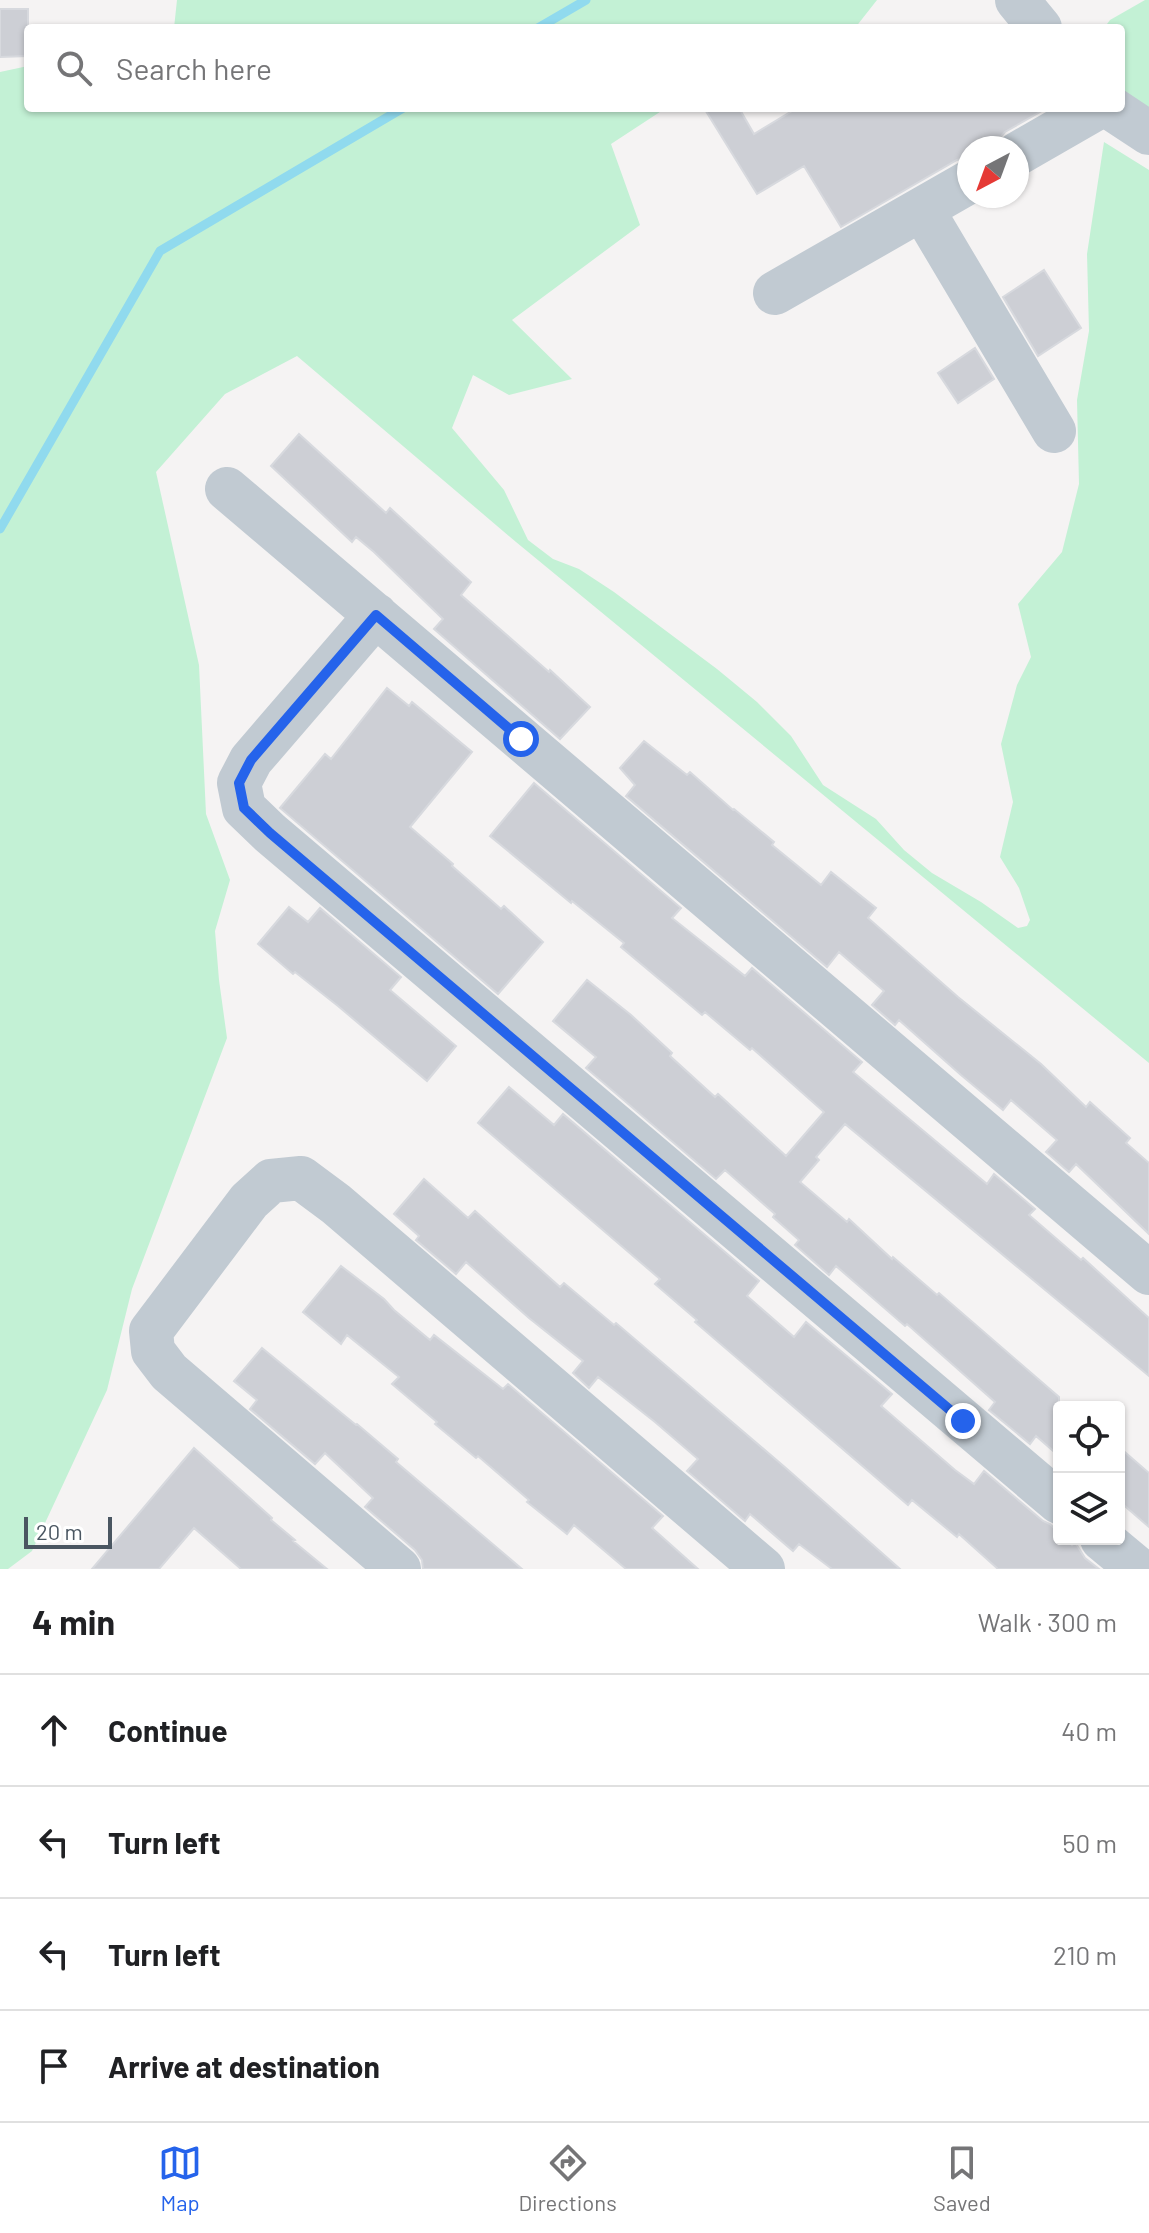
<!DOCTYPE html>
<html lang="en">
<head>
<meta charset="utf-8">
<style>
	:root { --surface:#fff; --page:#f6f6f6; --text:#202124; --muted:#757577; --line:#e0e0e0; --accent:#2563eb }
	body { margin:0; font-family:Barlow,sans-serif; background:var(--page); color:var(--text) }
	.controls { position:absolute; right:24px; bottom:24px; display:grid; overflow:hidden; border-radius:8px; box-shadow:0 2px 6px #0004 }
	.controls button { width:72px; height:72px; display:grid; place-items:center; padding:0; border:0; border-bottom:2px solid var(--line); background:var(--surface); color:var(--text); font:40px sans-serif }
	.compass { position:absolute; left:957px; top:136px; width:72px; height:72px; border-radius:50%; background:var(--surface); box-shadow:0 2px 6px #0004; rotate:221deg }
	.scale { position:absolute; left:24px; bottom:20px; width:88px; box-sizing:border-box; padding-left:8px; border:4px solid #4a5661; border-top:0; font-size:22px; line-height:28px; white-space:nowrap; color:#4a5661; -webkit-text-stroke:6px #fff; paint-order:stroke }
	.stop { position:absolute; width:24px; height:24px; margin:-18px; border:6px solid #2563eb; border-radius:50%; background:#fff }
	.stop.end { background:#2563eb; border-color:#fff; box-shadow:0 2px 8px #0008 }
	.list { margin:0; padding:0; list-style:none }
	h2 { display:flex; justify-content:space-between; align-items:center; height:104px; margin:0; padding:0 32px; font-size:34px }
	h2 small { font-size:26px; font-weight:400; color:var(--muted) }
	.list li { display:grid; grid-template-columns:52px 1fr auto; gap:24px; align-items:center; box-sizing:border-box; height:112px; padding:0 32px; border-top:2px solid var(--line) }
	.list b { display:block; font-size:30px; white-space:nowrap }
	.list em { font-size:26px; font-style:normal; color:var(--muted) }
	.icon { flex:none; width:44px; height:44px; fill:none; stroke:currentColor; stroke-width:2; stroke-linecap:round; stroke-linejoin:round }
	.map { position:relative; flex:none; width:1149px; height:1569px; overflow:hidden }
	.search { position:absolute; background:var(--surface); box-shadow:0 2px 6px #0004; left:24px; right:24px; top:24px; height:88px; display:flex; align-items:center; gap:20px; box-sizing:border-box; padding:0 28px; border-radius:8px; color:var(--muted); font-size:30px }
	.sheet { height:552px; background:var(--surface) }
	nav { display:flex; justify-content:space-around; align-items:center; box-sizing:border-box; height:112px; border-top:2px solid var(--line); background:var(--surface); font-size:22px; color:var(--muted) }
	nav a { display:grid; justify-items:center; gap:4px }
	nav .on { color:var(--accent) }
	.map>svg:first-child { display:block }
	.green { fill:#c3f1d5 }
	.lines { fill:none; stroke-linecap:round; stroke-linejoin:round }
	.stream { stroke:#90daee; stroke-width:9 }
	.building { fill:#cdcfd5; stroke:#d7d9de; stroke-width:2 }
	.minor { stroke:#c1cad2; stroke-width:44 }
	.route { stroke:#2563eb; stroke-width:10 }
</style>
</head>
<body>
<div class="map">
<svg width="1149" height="1569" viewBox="0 0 1149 1569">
	<rect width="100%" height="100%" fill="#f5f3f3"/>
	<path class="green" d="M177,0H877L855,28H174Z
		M1145,0H1149V115L1121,92V28H1104L1110,20Z
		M28,66V108H666L611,144L640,225L512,320L572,379L509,395L473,375L452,428L504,490L528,540L553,559L579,569L614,592L717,669L757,702L791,736L823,785L876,819L904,850L932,873L981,902L1018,928L1027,926L1030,920L1019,888L1000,857L1013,802L1001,744L1017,685L1031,657L1018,604L1062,552L1079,484L1077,400L1089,331L1087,254L1104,142L1149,170V1063L516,542L297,356L225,394L156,472L199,665L206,814L230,880L215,931L219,980L227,1038L132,1289L107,1390L32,1551L8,1569H0V72Z"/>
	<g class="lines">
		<path class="stream" d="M538,28L586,0
			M0,529L160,251L403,108"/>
	</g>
	<path class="building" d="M0,9H28V56L0,57Z
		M704,108H739L754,134L797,108H1047L1005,132L991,148H969V157L957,160L841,227L804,166L757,194Z
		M1044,270L1081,328L1038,356L1003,297Z
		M975,348L994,379L958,403L938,373Z
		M299,434L386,513L390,508L471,582L461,595L549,672L550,670L590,707L560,739L434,629L443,619L374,552L356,537L352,542L271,466Z
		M387,688L409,706L412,702L472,752L410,827L453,864L452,866L501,909L504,906L543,942L498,994L280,808L325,754L331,759Z
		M644,741L687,775L690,772L733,810L734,809L774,842L772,845L821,885L831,872L876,908L868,918L958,997L1041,1064L1086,1107L1090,1102L1130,1138L1126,1143L1149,1163V1234L1076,1164L1069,1172L1046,1152L1057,1140L1011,1100L1003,1110L961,1075L899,1020L895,1025L872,1005L884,991L839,952L827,967L626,796L635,785L620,768Z
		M534,783L681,908L672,918L745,976L752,968L862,1062L853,1072L987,1184L994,1174L1035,1209L1029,1215L1081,1260L1083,1258L1149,1318V1376L845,1124L816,1157L819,1160L800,1182L847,1222L849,1219L892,1259L893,1257L937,1295L939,1293L1059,1397V1456L1036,1436L1030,1444L989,1410L995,1402L907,1324L905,1326L836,1266L829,1275L795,1245L799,1240L773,1217L775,1214L725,1170L716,1179L586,1068L596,1057L553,1021L587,980L631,1015L672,1053L670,1056L715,1097L718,1094L786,1156L824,1112L752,1048L750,1050L705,1012L702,1015L621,947L624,943L572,901L571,903L490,836Z
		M289,907L308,922L320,908L401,977L390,990L456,1046L427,1081L338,1006L295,972L293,974L258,944Z
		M509,1087L554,1125L563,1114L759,1281L747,1296L794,1337L806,1322L879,1383L892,1394L881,1406L955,1470L974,1484L984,1471L1043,1521L1050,1524L1059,1533V1539H1066L1072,1545L1075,1542L1085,1558L1099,1569H998L959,1534L957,1537L912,1500L908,1505L695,1322L697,1320L655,1284L660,1279L478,1123Z
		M424,1179L468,1218L475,1211L560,1287L564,1283L614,1325L616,1323L787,1469L900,1569H832L799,1544L793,1551L750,1514L745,1521L687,1471L698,1459L655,1422L598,1377L589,1388L573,1373L583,1361L529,1318L466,1262L456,1274L416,1240L419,1236L394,1214Z
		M341,1266L384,1299L394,1310L430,1340L434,1335L503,1389L508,1384L663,1516L652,1528L698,1569H626L574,1525L567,1534L527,1502L529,1500L478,1456L476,1458L435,1424L437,1422L392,1384L399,1377L347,1335L341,1344L303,1312Z
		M262,1348L356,1425L357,1424L398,1459L396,1462L522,1569H423L422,1560L415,1550L365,1507L373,1498L325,1453L315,1464L250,1409L257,1400L234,1381Z
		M1119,1447L1149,1473V1527L1119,1501Z
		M194,1448L272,1518L271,1520L295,1540L293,1541L327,1569H241L194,1528L159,1569H92Z"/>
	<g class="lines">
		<path class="minor" d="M1017,0L1040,28
			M1111,108L1149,133
			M1017,154L1097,108
			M922,209L1054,431
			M775,293L969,182
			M227,489L1149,1273
			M376,615L251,760L239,783L244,808L270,833L1059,1502
			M1102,1539L1138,1569
			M399,1569L169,1372L153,1351L151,1331L249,1201L271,1181L301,1178L336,1204L763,1569"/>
	</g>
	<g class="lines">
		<path class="route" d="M521,739L376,615L251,760L239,783L244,808L270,833L963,1421"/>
	</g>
</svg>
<div class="controls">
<button><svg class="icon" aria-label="locate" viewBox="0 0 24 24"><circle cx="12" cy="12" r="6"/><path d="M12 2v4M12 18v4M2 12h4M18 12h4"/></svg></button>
<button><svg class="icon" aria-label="layers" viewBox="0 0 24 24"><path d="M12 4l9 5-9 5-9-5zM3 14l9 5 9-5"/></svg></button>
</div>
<svg class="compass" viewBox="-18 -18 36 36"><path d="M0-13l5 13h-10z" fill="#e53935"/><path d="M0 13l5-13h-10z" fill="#757577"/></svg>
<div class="scale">20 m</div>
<div class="stop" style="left:521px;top:739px"></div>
<div class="stop end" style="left:963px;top:1421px"></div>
<div class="search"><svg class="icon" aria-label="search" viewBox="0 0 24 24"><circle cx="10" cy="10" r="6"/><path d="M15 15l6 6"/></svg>Search here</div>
</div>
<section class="sheet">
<h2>4 min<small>Walk · 300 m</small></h2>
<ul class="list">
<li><svg class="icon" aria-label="ahead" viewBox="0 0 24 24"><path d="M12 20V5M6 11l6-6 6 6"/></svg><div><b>Continue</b></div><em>40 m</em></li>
<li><svg class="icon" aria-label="left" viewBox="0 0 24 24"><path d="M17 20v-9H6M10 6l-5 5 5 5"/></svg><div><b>Turn left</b></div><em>50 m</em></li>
<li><svg class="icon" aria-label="left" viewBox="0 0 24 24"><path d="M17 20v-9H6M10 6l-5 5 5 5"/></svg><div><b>Turn left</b></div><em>210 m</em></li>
<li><svg class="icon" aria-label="arrive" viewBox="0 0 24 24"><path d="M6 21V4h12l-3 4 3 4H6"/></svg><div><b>Arrive at destination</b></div></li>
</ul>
</section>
<nav>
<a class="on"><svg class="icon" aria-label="map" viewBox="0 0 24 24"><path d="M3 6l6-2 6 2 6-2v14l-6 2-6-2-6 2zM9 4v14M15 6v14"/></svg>Map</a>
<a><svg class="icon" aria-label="directions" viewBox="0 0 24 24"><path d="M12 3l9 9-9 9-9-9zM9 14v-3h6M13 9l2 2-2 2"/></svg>Directions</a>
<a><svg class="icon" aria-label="saved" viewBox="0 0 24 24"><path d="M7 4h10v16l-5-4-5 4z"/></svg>Saved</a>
</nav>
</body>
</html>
